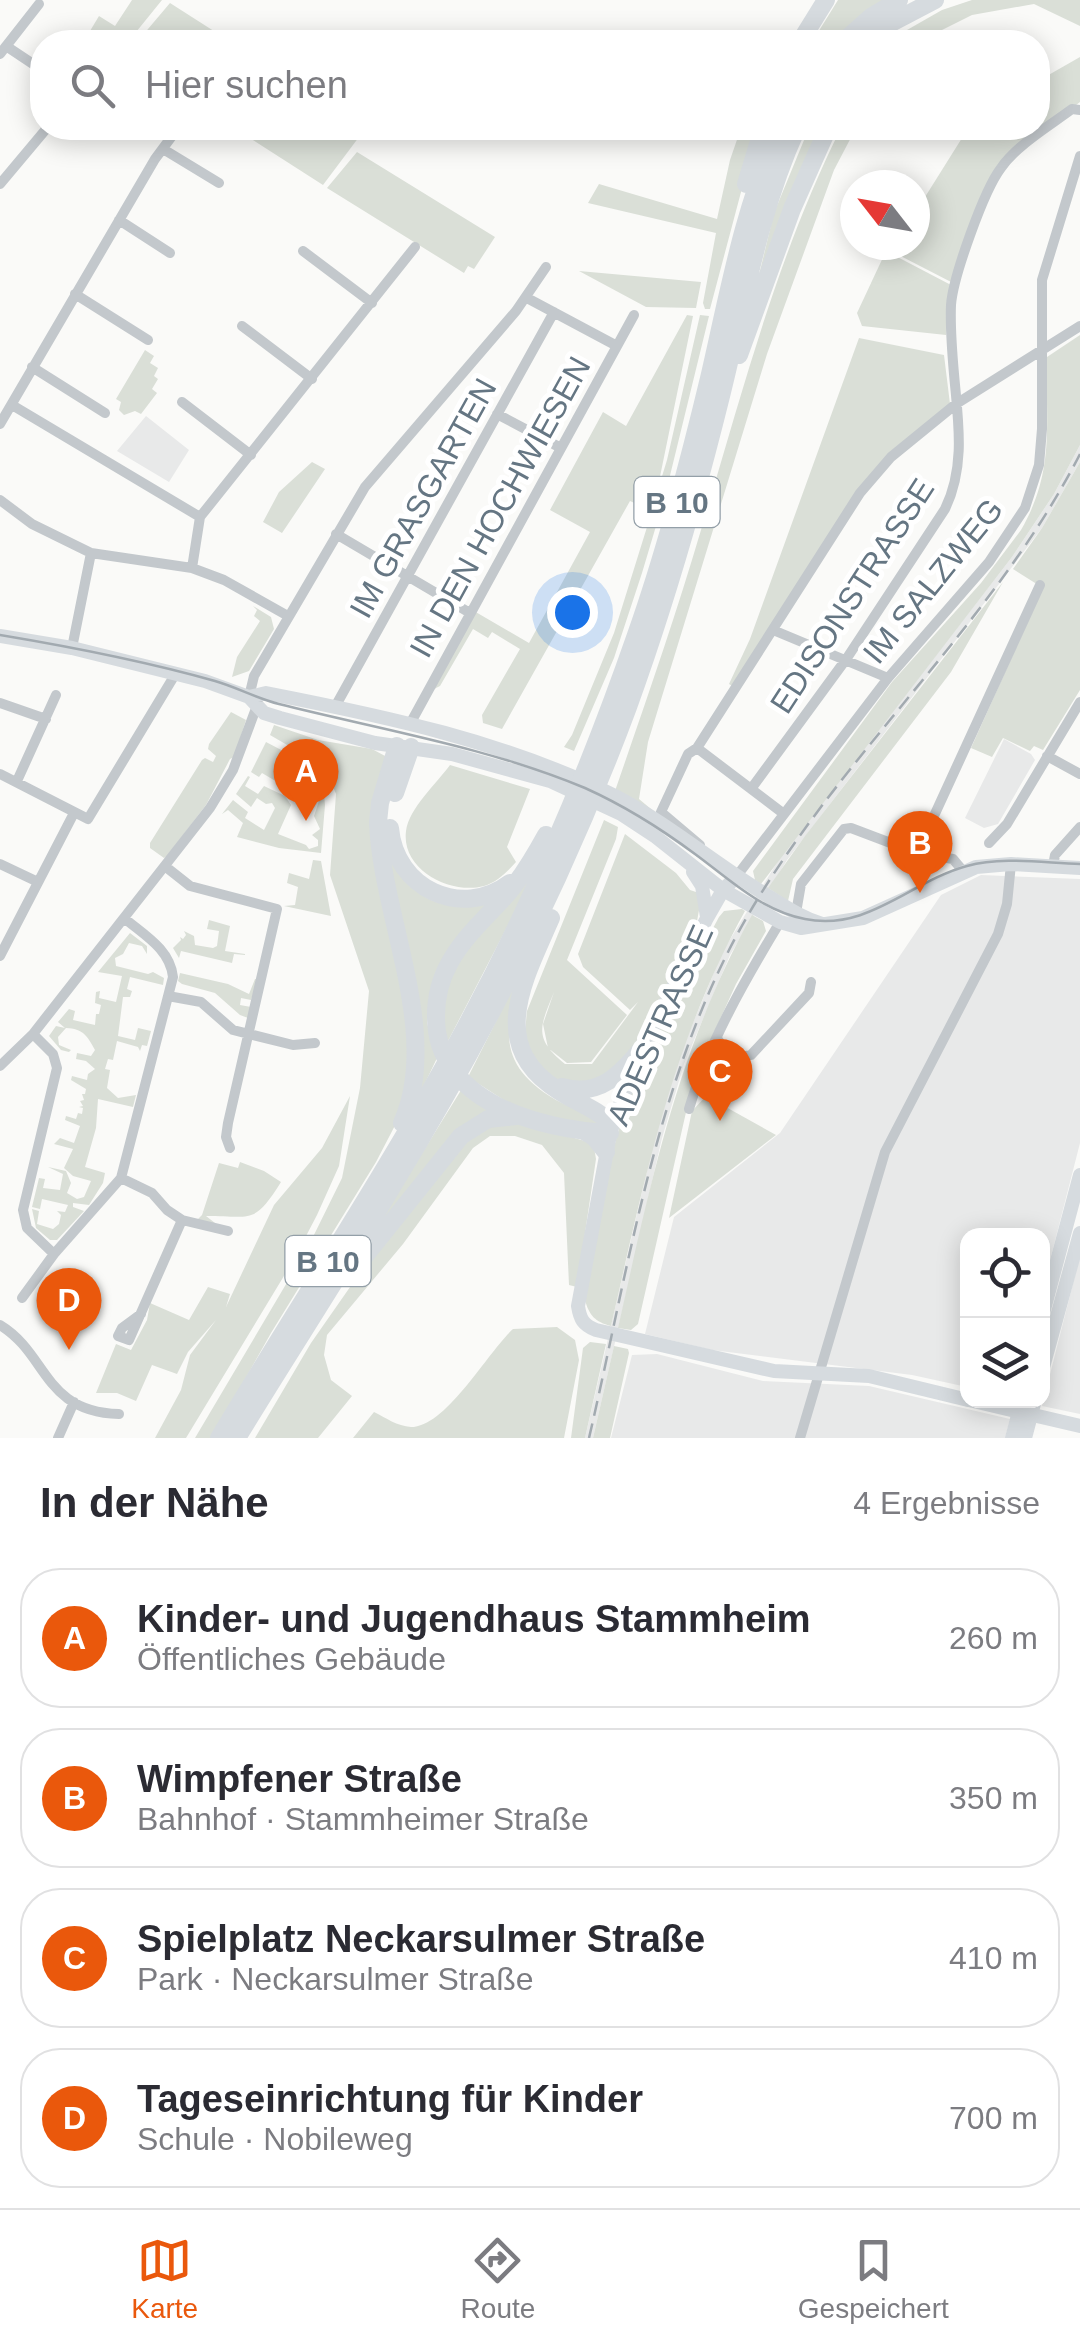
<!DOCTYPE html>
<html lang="de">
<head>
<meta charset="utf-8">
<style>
	:root { --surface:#fff; --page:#f2f2f3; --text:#2b2b33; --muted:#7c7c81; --line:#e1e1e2; --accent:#ea580c }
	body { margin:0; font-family:Arial,sans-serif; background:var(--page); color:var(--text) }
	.controls { position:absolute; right:30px; bottom:30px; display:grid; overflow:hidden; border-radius:20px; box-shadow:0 5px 25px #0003 }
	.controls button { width:90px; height:90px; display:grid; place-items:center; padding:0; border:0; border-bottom:2px solid var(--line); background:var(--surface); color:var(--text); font:50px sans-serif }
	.compass { position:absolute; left:840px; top:170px; width:90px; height:90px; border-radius:50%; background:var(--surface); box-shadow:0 5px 25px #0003; rotate:301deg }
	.you { position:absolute; left:572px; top:612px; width:35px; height:35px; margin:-25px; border:8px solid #fff; border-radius:50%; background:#1a73e8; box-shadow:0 0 0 15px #1a73e833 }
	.badge { display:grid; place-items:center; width:65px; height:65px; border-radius:50%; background:var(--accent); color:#fff; font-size:32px; font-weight:700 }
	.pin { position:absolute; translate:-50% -82px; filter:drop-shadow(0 2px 5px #0008) }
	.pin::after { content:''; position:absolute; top:52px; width:35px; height:30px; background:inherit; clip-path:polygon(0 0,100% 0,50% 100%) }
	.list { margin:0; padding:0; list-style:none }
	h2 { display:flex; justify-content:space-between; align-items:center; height:130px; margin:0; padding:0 40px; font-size:42px }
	h2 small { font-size:32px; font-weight:400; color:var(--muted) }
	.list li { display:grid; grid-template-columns:65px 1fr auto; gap:30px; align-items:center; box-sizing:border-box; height:140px; margin:0 20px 20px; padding:0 20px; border:2px solid var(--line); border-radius:40px }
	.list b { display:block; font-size:38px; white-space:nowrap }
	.list p { margin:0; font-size:32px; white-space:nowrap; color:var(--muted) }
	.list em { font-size:32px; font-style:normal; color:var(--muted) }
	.icon { flex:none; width:55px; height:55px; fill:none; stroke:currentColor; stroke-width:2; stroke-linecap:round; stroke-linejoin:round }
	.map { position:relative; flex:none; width:1080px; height:1438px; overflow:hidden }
	.search { position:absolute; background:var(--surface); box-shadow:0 5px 25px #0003; left:30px; right:30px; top:30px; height:110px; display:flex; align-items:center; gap:25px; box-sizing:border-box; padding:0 35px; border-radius:40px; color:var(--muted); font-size:38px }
	.sheet { height:770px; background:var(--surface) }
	nav { display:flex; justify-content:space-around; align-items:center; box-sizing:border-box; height:140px; border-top:2px solid var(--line); background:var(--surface); font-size:28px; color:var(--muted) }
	nav a { display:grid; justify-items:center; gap:5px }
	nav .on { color:var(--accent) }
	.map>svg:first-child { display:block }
	.built { fill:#e8e9e9 }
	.green { fill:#dadfd7 }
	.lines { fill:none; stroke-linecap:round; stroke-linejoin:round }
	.street { stroke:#c3c8cc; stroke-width:10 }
	.secondary { stroke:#d6dbdf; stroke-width:14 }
	.highway { stroke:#d6dbdf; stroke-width:18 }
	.tram { stroke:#a2aab0; stroke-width:2.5 }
	.rail { stroke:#a2aab0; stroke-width:2.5; stroke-dasharray:15 8; stroke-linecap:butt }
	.labels { text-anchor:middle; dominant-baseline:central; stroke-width:10; stroke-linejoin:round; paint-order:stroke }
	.shield { fill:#fff; stroke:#939fa8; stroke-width:2.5 }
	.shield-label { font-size:30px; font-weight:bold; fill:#657683 }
	.street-label { font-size:32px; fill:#657683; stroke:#fff }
</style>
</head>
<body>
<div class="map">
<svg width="1080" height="1438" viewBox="0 0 1080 1438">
	<rect width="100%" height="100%" fill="#fafaf8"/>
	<path class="built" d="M146,416L189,450L169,482L117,451Z
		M1080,445V462L1042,528L787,860L730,955L684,1064L662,1138L593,1438H585L655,1136L677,1061L723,951L781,856L1012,557L1054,494Z
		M1004,739L1031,754L1035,760L998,824L984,828L965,818Z
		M981,875L1080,879V1143L1043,1288L1042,1236H968L967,1387L912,1375L712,1350L645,1334L674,1217L780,1133L941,895Z
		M1080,1256V1414L1042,1406Z
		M657,1354L763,1381L869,1386L1010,1419L1005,1438H611L632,1355Z"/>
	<path class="green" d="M132,0H162L128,42H108L90,31L99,16L115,26Z
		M838,0H884L831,42H812Z
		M972,0H1080V26L1034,4L972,15L918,42H886L942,10Z
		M170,3L231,42H137Z
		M1080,57V102L1002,161L953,283L887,249L889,245H915V213L967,130L1038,128V81Z
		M234,128H363L365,129L323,185Z
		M741,128H758L710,309H705L703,303L716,233L588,203L599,184L717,219L730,160Z
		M809,128H820L757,283L774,213Z
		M841,128H856L834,170L767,354L648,742L639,799L657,814L615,791C645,704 675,618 701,530C742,393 777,256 841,128Z
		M357,152L495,237L474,269L468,266L464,273L327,188Z
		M886,251L951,285L946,335L862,326L857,313Z
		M579,271L701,282L696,308L646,307Z
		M687,315L693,316L656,496L667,460L700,315L709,316L665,496L642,573L614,658L574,751L564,747L572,735L614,633L652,511L630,501L502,729L483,723L482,715L520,649L492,632L488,638L473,629L440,686L434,689L474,611L529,643L590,532L550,510L603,412L626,426Z
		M1080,335V445L1054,494L1012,557L761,884L755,880L753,871L892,682L981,583L1021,530C1056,469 1045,423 1047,357Z
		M859,338L944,355L950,404L890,452L734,687L729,684L750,639Z
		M145,350L154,356L150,363L158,368L154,376L158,379L152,389L157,393L141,414L135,411L124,415L119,410L121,402L116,399Z
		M312,462L325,469L282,533L263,522L279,492Z
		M1080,462V690L1043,750L1034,746L1030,751L1003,738L992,757L971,748L1043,588L1013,569L1042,528Z
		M1003,582L951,672L793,879L788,901L768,888L805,836Z
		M253,606L271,617L274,629L249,671L232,677L237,657L260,621L254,616L257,610Z
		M231,712L246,720L234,757L230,759L206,805L167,856L164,858L150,848V843L202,760L205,758L213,762L216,756L208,749L209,744Z
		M274,725L318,740L372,749L387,757L374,810L408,1032L411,1062L402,1112L376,1162L271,1333L212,1438H195L308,1247L342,1178L360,1088L369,991L330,875L336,794L325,767L270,735Z
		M266,742L287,753L285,758L288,754L312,769L322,780L301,781L294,792L262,773L259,777L251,772Z
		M450,765L530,789L507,847L516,862C507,872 497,882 484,886C451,895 401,870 406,831C409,808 437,783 450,765Z
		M248,776L250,777L245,786L258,794L264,786L285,796L291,805L278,834L306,845L309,849L318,846V840L312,835L320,829L314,816L319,801L314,793L301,795L308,791V785L323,782L325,805L321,853L279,848L237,837L243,823L228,810L222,814L233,800L248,812L245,818L264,830L275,808L272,803L266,804L257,798L251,807L236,794Z
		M604,820L618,827L616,839L567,960L627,1015L591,1062L567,1063L548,1048L543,1024L554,992C540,1027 533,1038 565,1064H592L638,1002L630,1010L583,967L578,954L625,834L676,873L690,890L702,894L695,932C678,965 652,1030 629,1056C610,1079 572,1094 546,1073C525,1056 524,1036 527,1011Z
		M388,854C428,908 431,910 498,899L433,984L427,1023L437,1058L418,1098Z
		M313,860L321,861L331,916L284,906L295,905L298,887L287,883L289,873L309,879Z
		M538,867L447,1043C446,1033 443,1021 442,1011C442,962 507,903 538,867Z
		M742,909L745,911C671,1045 645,1178 611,1326C595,1322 589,1315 585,1300C597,1235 605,1166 627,1104C650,1039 687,978 719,917L724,911Z
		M752,915L763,921L766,931L736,984L694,1077L638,1324L631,1330L618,1328C651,1181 678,1048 752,915Z
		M209,920L230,926L225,951L245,954V955L234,954L232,963L181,951L179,958L173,948L181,940L180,937L183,939L186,935L184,931L194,936L195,945L213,948L217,946L219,931L207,929Z
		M130,933L147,946V954L142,946L129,943L123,954L115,958L116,966L148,974L153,972L164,978L163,985L130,977L127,989L132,991L130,997H123L118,1036L135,1040L138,1028L151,1031L147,1046L142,1045L140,1051L138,1047L117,1041L113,1060L108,1059L105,1069L110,1070L107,1088L118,1098L136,1095L133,1107L98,1099L96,1128L85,1167L105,1173L103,1183L89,1205L73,1203V1207L84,1211L57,1240H50L36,1228L32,1209L39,1211L37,1224L53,1229L59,1224L61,1215L57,1211L65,1212L68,1205L42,1199L40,1209L32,1207L39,1178L45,1179L43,1188L60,1190L63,1174L48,1167L66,1171L71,1183L67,1193L77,1199L84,1197L91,1181L73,1176L64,1168L73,1149L54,1144L60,1138L74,1143L80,1126L65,1120L66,1116L76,1119L78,1113L82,1114L83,1108L79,1107L83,1106L80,1101L84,1100L82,1094H85L86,1089L71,1080L72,1076L87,1080L88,1074L95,1069L86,1061L76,1059L77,1053L91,1056L95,1050C87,1035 83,1029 66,1028L58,1037L59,1045L71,1050L69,1052L61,1050L49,1036L56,1026L65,1028L58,1022L69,1009L75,1011L73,1020L95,1025L96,1014H99L101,1005L95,1003L96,992L100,991L99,998L116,1002L122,976L98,972Z
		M525,964C505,1025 493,1063 556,1100C572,1109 592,1111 605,1125L594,1128L518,1109L468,1077Z
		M180,973L228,984L249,994L255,979H258L251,1000L241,998L240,1005L251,1007L248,1018L240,1015L215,993L182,984L178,981Z
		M463,1087L501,1112L473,1121L364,1247Z
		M350,1096L339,1166L317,1215L293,1261L186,1438H155L181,1390L190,1355L216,1320L188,1352L177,1374L152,1365L136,1401L117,1393H96L116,1344L131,1350L147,1320L150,1303L189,1320L208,1287L230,1294L226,1307L274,1205L322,1148Z
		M706,1096L776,1135L669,1218L692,1111Z
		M514,1121L585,1141L594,1147L596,1159L577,1287L569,1285L564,1173L542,1145L515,1136H490L473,1148L403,1244L327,1335L324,1355L331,1380L352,1396L318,1438H255L311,1343L364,1267L466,1142L491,1125Z
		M240,1162L264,1171L281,1182C254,1225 252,1216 206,1216L215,1223L206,1224L196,1221L202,1215L219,1163L238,1168Z
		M557,1327L575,1340L579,1360L564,1438H353L374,1412C386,1418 397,1426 411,1427C446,1427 487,1353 513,1329Z
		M590,1342L606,1344L585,1438H571L583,1348Z
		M614,1346L628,1349L629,1353L610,1438H593Z"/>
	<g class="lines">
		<path class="street" d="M6,46L42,70
			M0,54L39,4
			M163,149L219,183
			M0,184L47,128
			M119,220L170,253
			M303,251L372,303
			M75,294L148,340
			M527,298L617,346
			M242,326L312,379
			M32,367L105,413
			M182,402L251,455
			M12,405L200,517
			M497,414L561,448
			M0,424L155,159L178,128
			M0,500L32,524L91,553L192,568L224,580L288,616
			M336,534L470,613
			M192,568L200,517L415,247
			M773,630L888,678
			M72,648L91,553
			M249,697L254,676L365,487L516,311L546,267
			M0,703L46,719
			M335,707L554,312
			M410,724L634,315
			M697,748L784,814
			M1047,756L1080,774
			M0,774L88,819L176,673
			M17,781L56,695
			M751,789L847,658L945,509C966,466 958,420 954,374C952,351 950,328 951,305C953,277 984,190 1001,168C1017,145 1049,126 1072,109L1080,110
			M989,843L1007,824L1080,702
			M700,845L661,812L688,754L697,748L860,493L891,457L956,404L1080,326
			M917,853L1040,585
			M0,864L38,882
			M1053,866L1055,855L1080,827
			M166,867L190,886L277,909L228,1123L226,1137L230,1148
			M736,877L888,678L989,562L1025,508L1039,465L1042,429V280L1080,156
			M796,913L801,884L844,829L851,828L917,853L953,859L963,871
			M0,956L74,813
			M168,996L201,1002L233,1030L293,1045L315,1043
			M33,1034L53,1054L57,1068L23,1210L27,1228L54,1254
			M718,1040C728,1054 734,1059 751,1055L809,993L811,982
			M0,1066L33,1034L210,808L233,770L258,703
			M689,1109C708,1044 745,980 780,922
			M121,1178L152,1193L167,1210L182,1220L228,1231
			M22,1298L54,1254L121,1178L173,977C170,949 144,935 124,918
			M141,1314L122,1328L118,1336L129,1340L182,1220
			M0,1325C48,1354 43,1412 119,1414
			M58,1438L74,1402
			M800,1438L885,1152L998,934L1007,904L1011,864"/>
		<path class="secondary" d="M0,636L72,648L205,681L249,697L264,713L280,718L375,743L452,754L550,781L621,814L656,837L723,890L780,922L801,928L863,918L976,867L1011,864L1080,868
			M249,697L266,693C384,716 507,742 615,796C669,824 716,865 768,896C786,907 802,918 822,924
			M693,872L702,886L707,917
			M736,877L723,890L707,918L644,1046L612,1124L578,1306C580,1319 583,1325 596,1330L774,1371L869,1376L968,1400
			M1042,1317L1080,1175
			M1042,1371L1080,1233
			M969,1400L1080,1426
			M1012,1438L1022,1400
			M1025,1438L1035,1400"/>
		<path class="highway" d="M800,42L826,0
			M843,42L871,17L899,0
			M864,42L893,22L935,0
			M746,184L763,128
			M739,355L792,209L828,128
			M397,746L380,803L378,822C381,915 442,1034 402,1123
			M395,793L411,747
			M390,828C395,888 461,920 510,883
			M546,835C535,855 523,876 508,893C488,916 463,937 449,964C440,980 436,998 436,1016C435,1102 541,1130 610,1133
			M551,918C524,980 486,1046 559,1091C577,1103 596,1108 612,1124
			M562,1087C600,1098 622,1073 644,1046
			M584,1131L594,1137L606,1152
			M352,1272L461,1136L488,1119L516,1116
			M219,1438C298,1306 383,1178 457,1043C528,913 587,776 636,635C666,550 689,462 710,374C729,291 744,206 780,128
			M237,1438C288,1354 342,1272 392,1187C485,1035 566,874 628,707C665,605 695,501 721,396C744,304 758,214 797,128"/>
		<path class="tram" d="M0,635C72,647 144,661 215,681C236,687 256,698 279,704C382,730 487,747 585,788C625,806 660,828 695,854C729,879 762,911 805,919C868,932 911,881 967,866C1002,856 1044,863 1080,864"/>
		<path class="rail" d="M589,1438C631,1258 659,1059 757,900C853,743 996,618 1080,454"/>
	</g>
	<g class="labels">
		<g class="shield">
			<rect x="634.5" y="477" width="85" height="50" rx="8"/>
			<rect x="285.5" y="1236" width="85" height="50" rx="8"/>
		</g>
		<g class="shield-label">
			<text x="677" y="502">B 10</text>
			<text x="328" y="1261">B 10</text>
		</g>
		<g class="street-label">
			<text transform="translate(423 498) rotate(-61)">IM GRASGARTEN</text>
			<text transform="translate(500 507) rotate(-61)">IN DEN HOCHWIESEN</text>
			<text transform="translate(933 581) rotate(-51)">IM SALZWEG</text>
			<text transform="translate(852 596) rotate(-57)">EDISONSTRASSE</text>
			<text transform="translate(660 1025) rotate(-66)">ADESTRASSE</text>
		</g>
	</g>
</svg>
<div class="controls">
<button><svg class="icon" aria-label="locate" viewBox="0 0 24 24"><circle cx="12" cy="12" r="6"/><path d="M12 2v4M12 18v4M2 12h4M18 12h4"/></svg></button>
<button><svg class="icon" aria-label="layers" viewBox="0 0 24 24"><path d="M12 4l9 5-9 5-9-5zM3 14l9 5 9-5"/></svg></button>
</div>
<svg class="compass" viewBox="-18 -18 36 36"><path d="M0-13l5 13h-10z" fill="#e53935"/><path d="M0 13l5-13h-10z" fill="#7c7c81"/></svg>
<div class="you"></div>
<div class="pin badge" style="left:306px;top:821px">A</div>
<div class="pin badge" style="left:920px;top:893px">B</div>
<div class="pin badge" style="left:720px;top:1121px">C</div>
<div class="pin badge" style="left:69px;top:1350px">D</div>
<div class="search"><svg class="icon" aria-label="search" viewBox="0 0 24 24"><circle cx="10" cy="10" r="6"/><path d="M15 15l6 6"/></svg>Hier suchen</div>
</div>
<section class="sheet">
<h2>In der Nähe<small>4 Ergebnisse</small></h2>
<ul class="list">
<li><span class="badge">A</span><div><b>Kinder- und Jugendhaus Stammheim</b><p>Öffentliches Gebäude</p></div><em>260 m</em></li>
<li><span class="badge">B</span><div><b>Wimpfener Straße</b><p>Bahnhof · Stammheimer Straße</p></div><em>350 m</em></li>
<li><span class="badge">C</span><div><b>Spielplatz Neckarsulmer Straße</b><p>Park · Neckarsulmer Straße</p></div><em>410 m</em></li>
<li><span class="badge">D</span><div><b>Tageseinrichtung für Kinder</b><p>Schule · Nobileweg</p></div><em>700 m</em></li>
</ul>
</section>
<nav>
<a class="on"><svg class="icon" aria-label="map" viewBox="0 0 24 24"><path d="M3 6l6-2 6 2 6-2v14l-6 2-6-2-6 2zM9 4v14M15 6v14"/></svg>Karte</a>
<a><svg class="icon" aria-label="directions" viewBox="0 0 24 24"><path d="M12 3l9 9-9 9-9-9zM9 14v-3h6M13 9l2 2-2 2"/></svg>Route</a>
<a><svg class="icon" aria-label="saved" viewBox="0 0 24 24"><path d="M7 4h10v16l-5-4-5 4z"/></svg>Gespeichert</a>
</nav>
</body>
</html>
